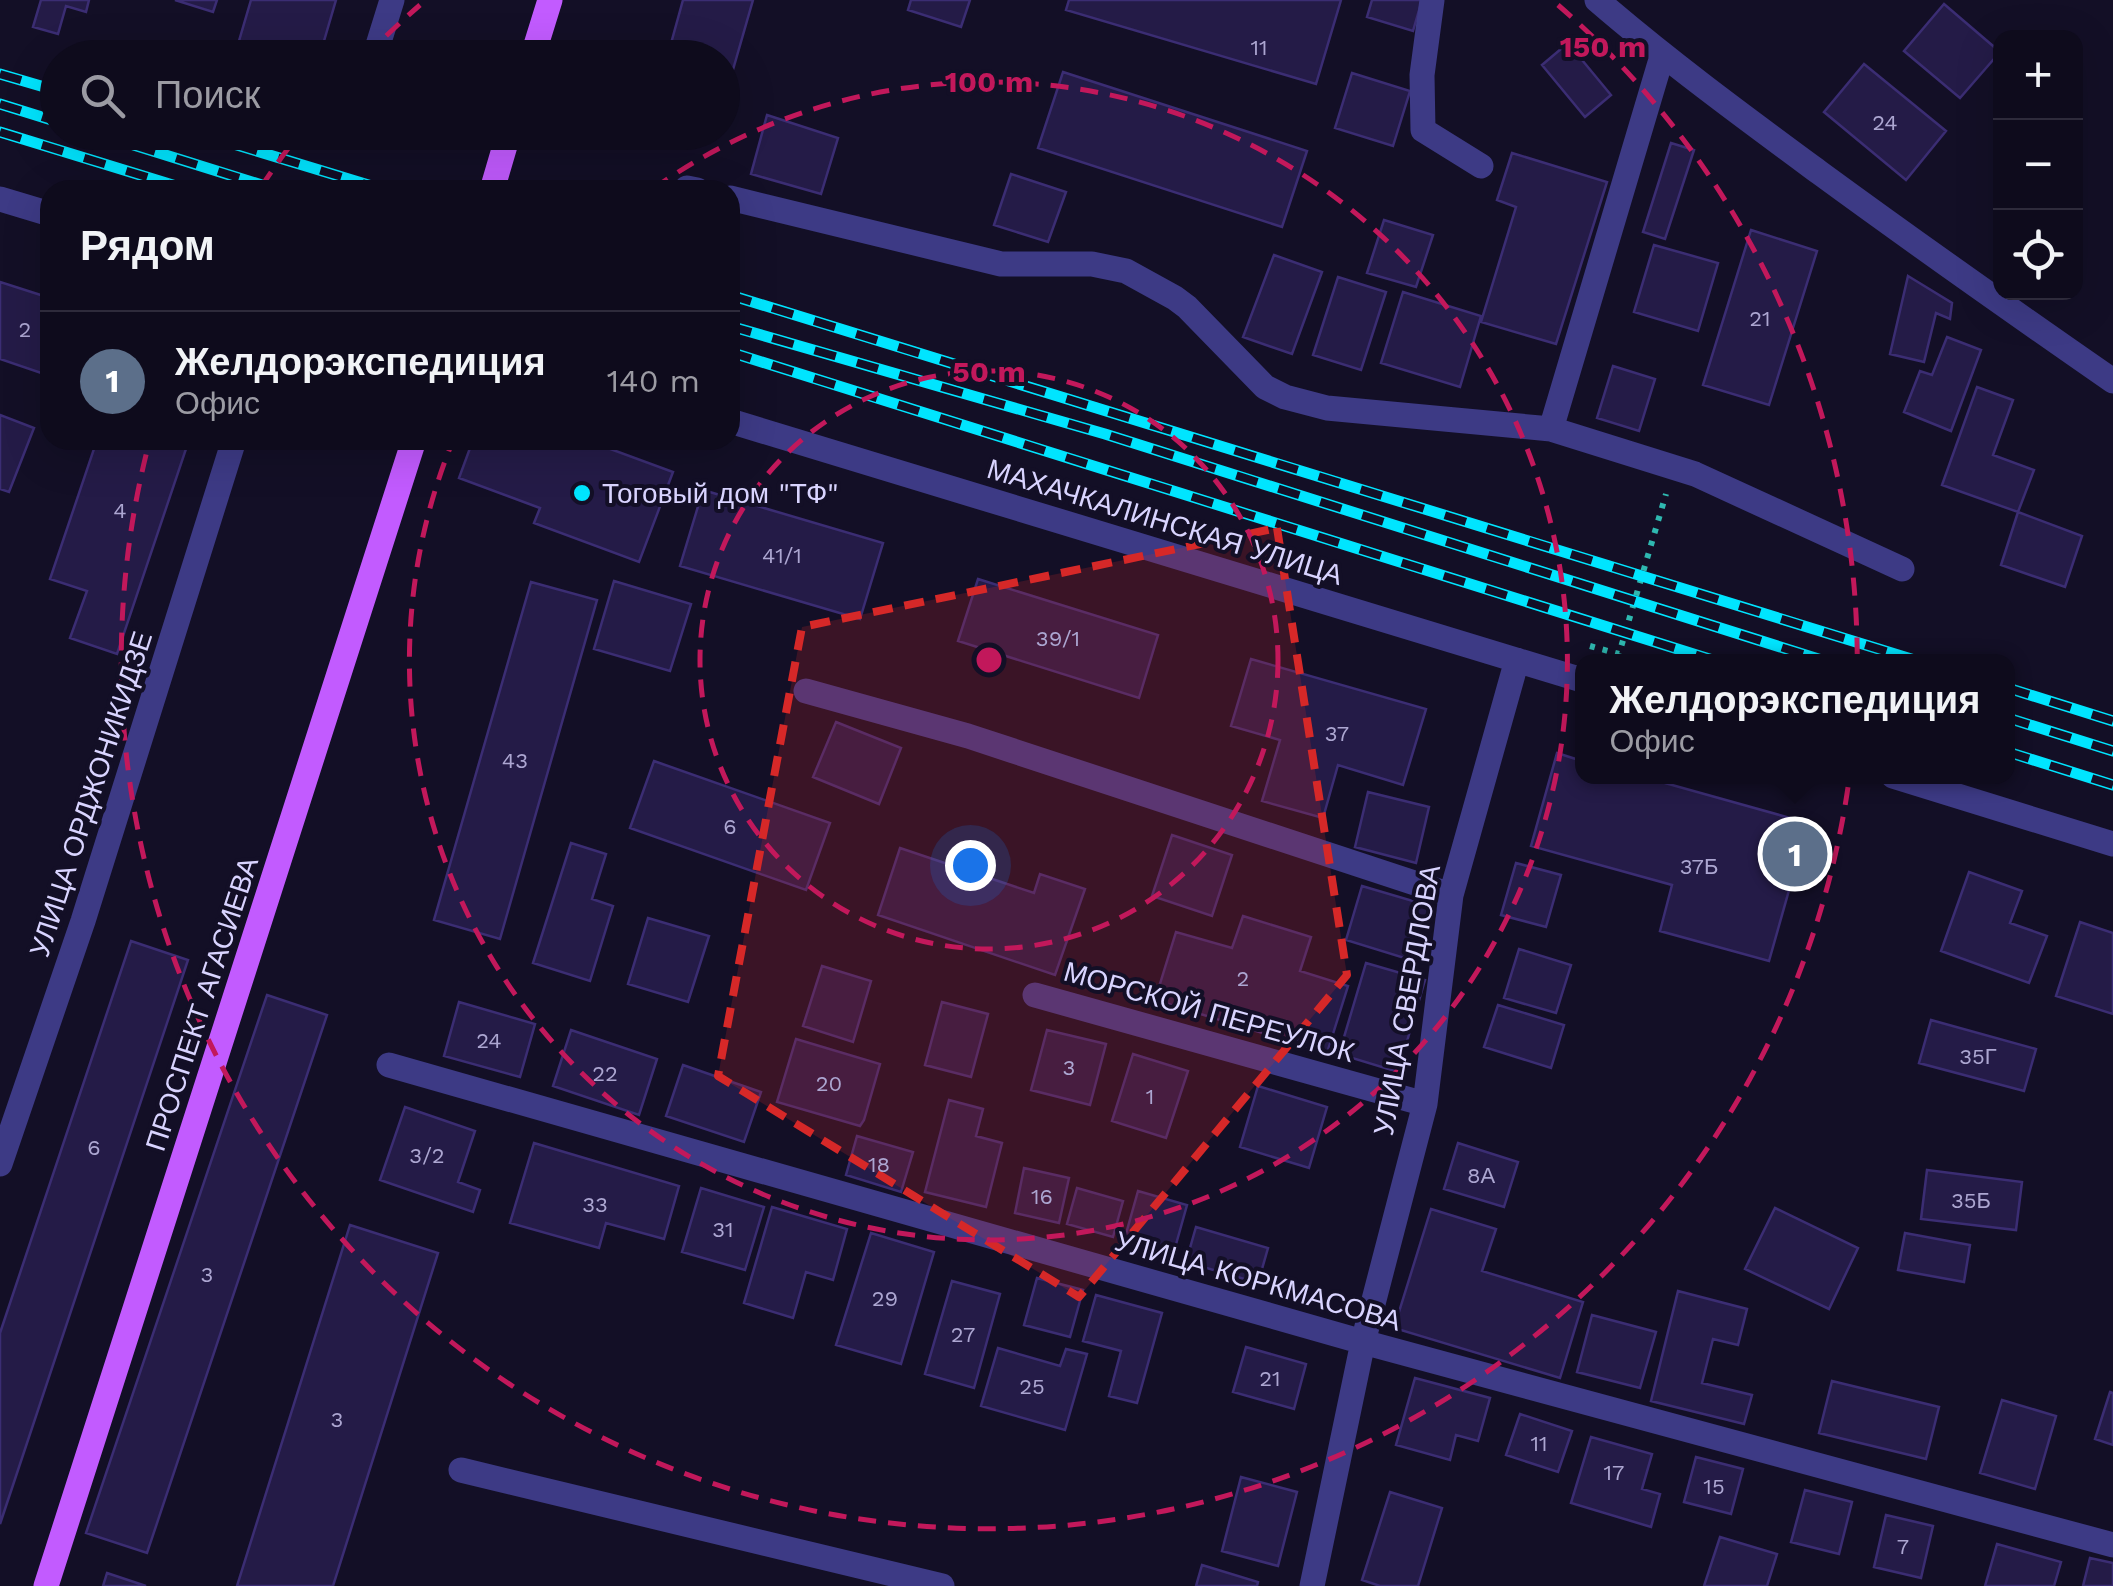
<!DOCTYPE html>
<html lang="ru">
<head>
<meta charset="utf-8">
<style>
	:root { --surface:#0e0b1c; --page:#171425; --text:#f1f3f6; --muted:#9b9ba3; --line:#2e2b3b; --accent:#ea580c }
	body { margin:0; font-family:"Work Sans",sans-serif; background:var(--page); color:var(--text) }
	.controls { position:absolute; right:30px; top:30px; display:grid; overflow:hidden; border-radius:20px; box-shadow:0 10px 40px #0002 }
	.controls button { width:90px; height:90px; display:grid; place-items:center; padding:0; border:0; border-bottom:2px solid var(--line); background:var(--surface); color:var(--text); font:50px sans-serif }
	.you { position:absolute; left:970px; top:865px; width:35px; height:35px; margin:-25px; border:8px solid #fff; border-radius:50%; background:#1a73e8; box-shadow:0 0 0 15px #1a73e833 }
	.badge { display:grid; place-items:center; width:65px; height:65px; border-radius:50%; background:var(--accent); color:#fff; font-size:32px; font-weight:700 }
	.pin { position:absolute; translate:-50% -50%; border:5px solid #fff; box-shadow:0 2px 10px #0006 }
	.popup { position:absolute; left:1575px; top:654px; width:440px; height:130px; box-sizing:border-box; display:grid; place-content:center; border-radius:20px; background:var(--surface); filter:drop-shadow(0 2px 8px #0005); font-size:32px; white-space:nowrap; color:var(--muted) }
	.popup b { font-size:38px; color:var(--text) }
	.popup::after { content:''; position:absolute; left:50%; top:100%; margin-left:-20px; border:20px solid transparent; border-top-color:var(--surface) }
	.list { margin:0; padding:0; list-style:none }
	h2 { display:flex; justify-content:space-between; align-items:center; height:130px; margin:0; padding:0 40px; font-size:42px }
	h2 small { font-size:32px; font-weight:400; color:var(--muted) }
	.list li { display:grid; grid-template-columns:65px 1fr auto; gap:30px; align-items:center; box-sizing:border-box; height:140px; padding:0 40px; border-top:2px solid var(--line) }
	.list b { display:block; font-size:38px; white-space:nowrap }
	.list p { margin:0; font-size:32px; white-space:nowrap; color:var(--muted) }
	.list em { font-size:32px; font-style:normal; color:var(--muted) }
	.icon { flex:none; width:55px; height:55px; fill:none; stroke:currentColor; stroke-width:2; stroke-linecap:round; stroke-linejoin:round }
	.map { position:relative; flex:none; width:2113px; height:1586px; overflow:hidden }
	.search { position:absolute; background:var(--surface); box-shadow:0 10px 40px #0002; left:40px; top:40px; width:700px; height:110px; display:flex; align-items:center; gap:25px; box-sizing:border-box; padding:0 35px; border-radius:55px; color:var(--muted); font-size:38px }
	.panel { position:absolute; background:var(--surface); box-shadow:0 10px 40px #0002; left:40px; top:180px; width:700px; height:270px; border-radius:30px }
	.map>svg:first-child { display:block }
	.building { fill:#241b47; stroke:#3b2d73; stroke-width:2.5 }
	.lines { fill:none; stroke-linecap:round; stroke-linejoin:round }
	.path { stroke:#2fb8b0; stroke-width:6; stroke-dasharray:5 8; stroke-linecap:butt }
	.minor { stroke:#3d3a85; stroke-width:25 }
	.major { stroke:#c25bff; stroke-width:25 }
	.rail-casing { stroke:#00e5ff; stroke-width:11 }
	.rail { stroke:#130f26; stroke-width:8; stroke-dasharray:22; stroke-linecap:butt }
	.marked { fill:#d62828; fill-opacity:0.2; stroke:#d62828; stroke-width:8; stroke-dasharray:20 12; stroke-linejoin:round }
	.ring { fill:none; stroke:#c2185b; stroke-width:5; stroke-dasharray:18 12 }
	.poi-dot { fill:#00e5ff; stroke:#130f26; stroke-width:4 }
	.labels { text-anchor:middle; dominant-baseline:central; stroke-width:8; stroke-linejoin:round; paint-order:stroke }
	.number-label { font-size:22px; fill:#aca6d1 }
	.poi-label { font-size:28px; fill:#d9d4ff; stroke:#130f26; text-anchor:start }
	.street-label { font-size:28px; fill:#d9d4ff; stroke:#130f26 }
	.centre { fill:#c2185b; stroke:#130f26; stroke-width:5 }
	.ring-label { font-size:30px; text-anchor:middle; font-weight:bold; fill:#c2185b; stroke:#130f26; stroke-width:8; stroke-linejoin:round; paint-order:stroke }
</style>
</head>
<body>
<div class="map">
<svg width="2113" height="1586" viewBox="0 0 2113 1586">
	<rect width="100%" height="100%" fill="#130f26"/>
	<path class="building" d="M41,0H89L86,12L66,6L58,34L33,27Z
		M175,0H217L213,12Z
		M251,0H336L319,58H234Z
		M683,0H753L722,108V58H667Z
		M911,0H970L961,27L908,10Z
		M1069,0H1341L1316,84L1066,10Z
		M1372,0H1422L1413,31L1367,17Z
		M1944,4L2000,52L1960,98L1904,51Z
		M1568,43L1611,95L1585,117L1542,65Z
		M1864,64L1946,131L1906,180L1824,112Z
		M1063,72L1307,151L1282,227L1038,148Z
		M1352,73L1410,91L1393,146L1335,128Z
		M767,115L838,138L821,194L751,174Z
		M1671,143L1694,150L1665,239L1643,232Z
		M1512,153L1607,182L1556,344L1481,322L1516,207L1497,200Z
		M1011,174L1066,192L1048,242L994,225Z
		M1384,220L1433,235L1416,287L1367,273Z
		M1751,230L1817,251L1769,405L1703,385Z
		M1654,245L1718,263L1698,331L1634,312Z
		M1274,255L1322,272L1292,354L1243,337Z
		M1908,276L1952,303L1950,319L1936,313L1924,362L1890,354Z
		M1338,277L1386,292L1361,370L1313,355Z
		M0,282L50,298V376L0,359Z
		M1403,292L1481,316L1460,387L1381,363Z
		M1947,337L1981,350L1951,431L1904,412L1920,371L1932,375Z
		M1613,366L1655,379L1639,431L1597,418Z
		M1977,387L2013,400L1993,455L2034,470L2018,512L1942,485Z
		M0,415L34,428L9,492L0,489Z
		M97,440H189L117,654L70,638L87,591L50,579Z
		M473,440H586L673,472L639,562L534,523L540,508L459,478Z
		M703,490L883,543L860,619L680,566Z
		M2018,512L2082,536L2065,587L2001,565Z
		M978,579L1158,635L1139,698L958,641Z
		M614,581L691,604L670,671L594,649Z
		M531,582L597,600L500,939L434,920Z
		M1251,659L1426,709L1403,785L1338,765L1323,818L1262,801L1280,740L1231,726Z
		M836,722L901,748L879,804L813,777Z
		M1557,753L1582,761V776H1640L1808,823L1769,961L1660,931L1672,885L1531,846Z
		M654,761L830,823L806,890L630,828Z
		M1368,792L1429,807L1416,863L1355,847Z
		M1172,835L1232,855L1212,916L1152,896Z
		M571,843L606,854L592,899L613,906L590,981L533,963Z
		M900,848L1034,893L1040,874L1085,889L1055,975L878,915Z
		M1516,863L1561,875L1546,927L1501,915Z
		M1969,872L2022,891L2010,923L2047,936L2029,983L1941,951Z
		M1362,886L1430,906L1414,961L1346,940Z
		M1243,916L1311,937L1300,971L1348,986L1327,1053L1155,1000L1176,932L1232,948Z
		M648,918L709,936L688,1002L628,984Z
		M2080,922L2113,933V1014L2056,996Z
		M131,941L188,960L0,1524V1333Z
		M1519,949L1571,965L1556,1013L1504,998Z
		M1366,963L1425,980L1398,1072L1339,1054Z
		M822,966L871,981L853,1042L803,1026Z
		M267,995L327,1015L147,1553L86,1533Z
		M459,1002L535,1024L520,1077L444,1056Z
		M942,1002L988,1014L971,1077L925,1065Z
		M1498,1005L1564,1025L1551,1068L1484,1047Z
		M1931,1020L2036,1049L2024,1091L1919,1063Z
		M571,1030L657,1059L639,1115L553,1086Z
		M1047,1030L1106,1044L1090,1105L1031,1090Z
		M796,1039L880,1064L864,1120L860,1126L777,1102Z
		M1133,1054L1188,1071L1166,1138L1112,1121Z
		M683,1065L761,1092L744,1142L666,1116Z
		M1258,1086L1327,1107L1309,1168L1240,1147Z
		M949,1100L983,1109L976,1136L1002,1143L986,1207L925,1192Z
		M405,1107L475,1131L458,1182L480,1190L473,1212L380,1180Z
		M857,1136L913,1152L901,1192L846,1175Z
		M534,1143L679,1186L664,1239L606,1223L599,1248L510,1223Z
		M1458,1143L1518,1162L1504,1207L1444,1189Z
		M1024,1168L1069,1178L1059,1223L1015,1213Z
		M1927,1170L2022,1182L2016,1230L1921,1219Z
		M701,1188L764,1207L745,1270L682,1252Z
		M1077,1188L1123,1201L1113,1237L1067,1224Z
		M1138,1191L1187,1205L1173,1255L1124,1241Z
		M772,1207L847,1229L833,1280L806,1272L793,1318L744,1303Z
		M1775,1208L1858,1248L1829,1309L1745,1269Z
		M1431,1209L1496,1229L1482,1271L1583,1302L1560,1378L1394,1328Z
		M350,1225L438,1253L333,1586H237Z
		M1196,1227L1268,1248L1258,1283L1186,1262Z
		M871,1233L934,1252L901,1364L836,1345Z
		M1905,1233L1970,1245L1964,1282L1898,1270Z
		M1037,1278L1083,1290L1070,1337L1024,1325Z
		M952,1281L1000,1294L974,1388L925,1374Z
		M1678,1291L1747,1309L1738,1345L1713,1339L1702,1383L1752,1395L1744,1424L1651,1401Z
		M1096,1295L1162,1313L1137,1403L1109,1396L1121,1351L1083,1341Z
		M1592,1315L1656,1332L1640,1388L1577,1372Z
		M1246,1347L1306,1364L1294,1409L1233,1392Z
		M998,1348L1060,1366L1066,1349L1087,1354L1065,1430L981,1406Z
		M1415,1378L1490,1398L1478,1441L1456,1435L1450,1460L1396,1445Z
		M1832,1381L1939,1407L1926,1459L1819,1433Z
		M2110,1392L2113,1393V1445L2095,1439Z
		M2002,1400L2056,1416L2035,1489L1980,1473Z
		M1520,1414L1572,1431L1558,1472L1506,1455Z
		M1591,1437L1652,1454L1642,1489L1660,1494L1651,1527L1571,1503Z
		M1696,1457L1743,1469L1731,1514L1684,1502Z
		M1241,1477L1297,1492L1278,1566L1222,1551Z
		M1805,1490L1852,1502L1839,1554L1791,1542Z
		M1390,1492L1442,1508L1418,1586H1380L1362,1580Z
		M1886,1515L1933,1526L1921,1578L1874,1567Z
		M1720,1537L1777,1554L1767,1586H1704Z
		M1997,1544L2061,1562L2054,1586H1985Z
		M2090,1558L2113,1563V1586H2083Z
		M1202,1565L1258,1582L1257,1586H1196Z
		M107,1573L146,1586H103Z"/>
	<g class="lines">
		<path class="path" d="M1590,646L1619,654L1666,494"/>
		<path class="minor" d="M1432,0L1422,75L1423,130L1481,166
			M1597,0C1669,62 1744,117 1820,173C1917,244 2015,313 2113,381
			M374,58L392,0
			M687,188L697,190
			M730,198L1001,264H1092L1126,271L1175,298L1187,307L1265,387L1285,397L1327,408L1551,429L1695,474L1902,569
			M0,199L50,214
			M730,421L1582,680
			M1551,429L1662,56
			M806,691L968,736L1451,895
			M1893,776L2113,844
			M1035,995L1425,1104
			M389,1065L1363,1342L2113,1545
			M0,1164L83,921L234,440
			M461,1470L942,1586
			M1312,1586L1363,1342L1425,1104L1451,895L1517,660"/>
		<path class="major" d="M532,58L550,0
			M492,190L509,132
			M46,1586L414,440"/>
		<defs>
			<path id="rail" d="M0,74L58,91
				M0,104L58,122
				M0,132L189,190
				M92,132L278,190
				M194,132L385,190
				M730,295L1921,662
				M730,326L1105,434L1828,662
				M730,352L1719,662
				M2008,688L2113,721
				M2008,718L2113,751
				M2008,752L2113,785"/>
		</defs>
		<use href="#rail" class="rail-casing"/>
		<use href="#rail" class="rail"/>
	</g>
	<path class="marked" d="M1277,528L1347,975L1079,1297L718,1076L802,627Z"/>
	<g class="ring">
		<circle cx="989" cy="660" r="289"/>
		<path d="M653 189A579 579 0 1 1 452 443"/>
		<path d="M261 187A868 868 0 0 1 296 138M365 57A868 868 0 0 1 420 5M1558 5A868 868 0 1 1 149 443"/>
	</g>
	<circle class="poi-dot" cx="582" cy="493" r="10"/>
	<g class="labels">
		<g class="number-label">
			<text x="1259" y="47">11</text>
			<text x="1885" y="122">24</text>
			<text x="1760" y="318">21</text>
			<text x="25" y="329">2</text>
			<text x="120" y="510">4</text>
			<text x="782" y="555">41/1</text>
			<text x="1058" y="638">39/1</text>
			<text x="1337" y="733">37</text>
			<text x="515" y="760">43</text>
			<text x="730" y="826">6</text>
			<text x="1699" y="866">37Б</text>
			<text x="1243" y="978">2</text>
			<text x="489" y="1040">24</text>
			<text x="1978" y="1056">35Г</text>
			<text x="1069" y="1067">3</text>
			<text x="605" y="1073">22</text>
			<text x="829" y="1083">20</text>
			<text x="1150" y="1096">1</text>
			<text x="94" y="1147">6</text>
			<text x="427" y="1155">3/2</text>
			<text x="879" y="1164">18</text>
			<text x="1481" y="1175">8А</text>
			<text x="1042" y="1196">16</text>
			<text x="1971" y="1200">35Б</text>
			<text x="595" y="1204">33</text>
			<text x="723" y="1229">31</text>
			<text x="207" y="1274">3</text>
			<text x="885" y="1298">29</text>
			<text x="963" y="1334">27</text>
			<text x="1270" y="1378">21</text>
			<text x="1032" y="1386">25</text>
			<text x="337" y="1419">3</text>
			<text x="1539" y="1443">11</text>
			<text x="1614" y="1472">17</text>
			<text x="1714" y="1486">15</text>
			<text x="1903" y="1546">7</text>
		</g>
		<g class="poi-label">
			<text x="602" y="493">Тоговый дом "ТФ"</text>
		</g>
		<g class="street-label">
			<text transform="translate(1165 522) rotate(17)">МАХАЧКАЛИНСКАЯ УЛИЦА</text>
			<text transform="translate(91 794) rotate(-72)">УЛИЦА ОРДЖОНИКИДЗЕ</text>
			<text transform="translate(1407 1000) rotate(-80)">УЛИЦА СВЕРДЛОВА</text>
			<text transform="translate(202 1004) rotate(-72)">ПРОСПЕКТ АГАСИЕВА</text>
			<text transform="translate(1209 1012) rotate(16)">МОРСКОЙ ПЕРЕУЛОК</text>
			<text transform="translate(1258 1281) rotate(16)">УЛИЦА КОРКМАСОВА</text>
		</g>
	</g>
	<circle cx="989" cy="660" r="15" class="centre"/>
	<g class="ring-label">
		<text x="1603" y="57">150 m</text>
		<text x="989" y="92">100 m</text>
		<text x="989" y="382">50 m</text>
	</g>
</svg>
<div class="controls">
<button>+</button>
<button>−</button>
<button><svg class="icon" aria-label="locate" viewBox="0 0 24 24"><circle cx="12" cy="12" r="6"/><path d="M12 2v4M12 18v4M2 12h4M18 12h4"/></svg></button>
</div>
<div class="you"></div>
<div class="pin badge" style="left:1795px;top:854px;background:#5c6f8a">1</div>
<div class="popup"><b>Желдорэкспедиция</b>Офис</div>
<div class="search"><svg class="icon" aria-label="search" viewBox="0 0 24 24"><circle cx="10" cy="10" r="6"/><path d="M15 15l6 6"/></svg>Поиск</div>
<section class="panel">
<h2>Рядом<small></small></h2>
<ul class="list">
<li><span class="badge" style="background:#5c6f8a">1</span><div><b>Желдорэкспедиция</b><p>Офис</p></div><em>140 m</em></li>
</ul>
</section>
</div>
</body>
</html>
